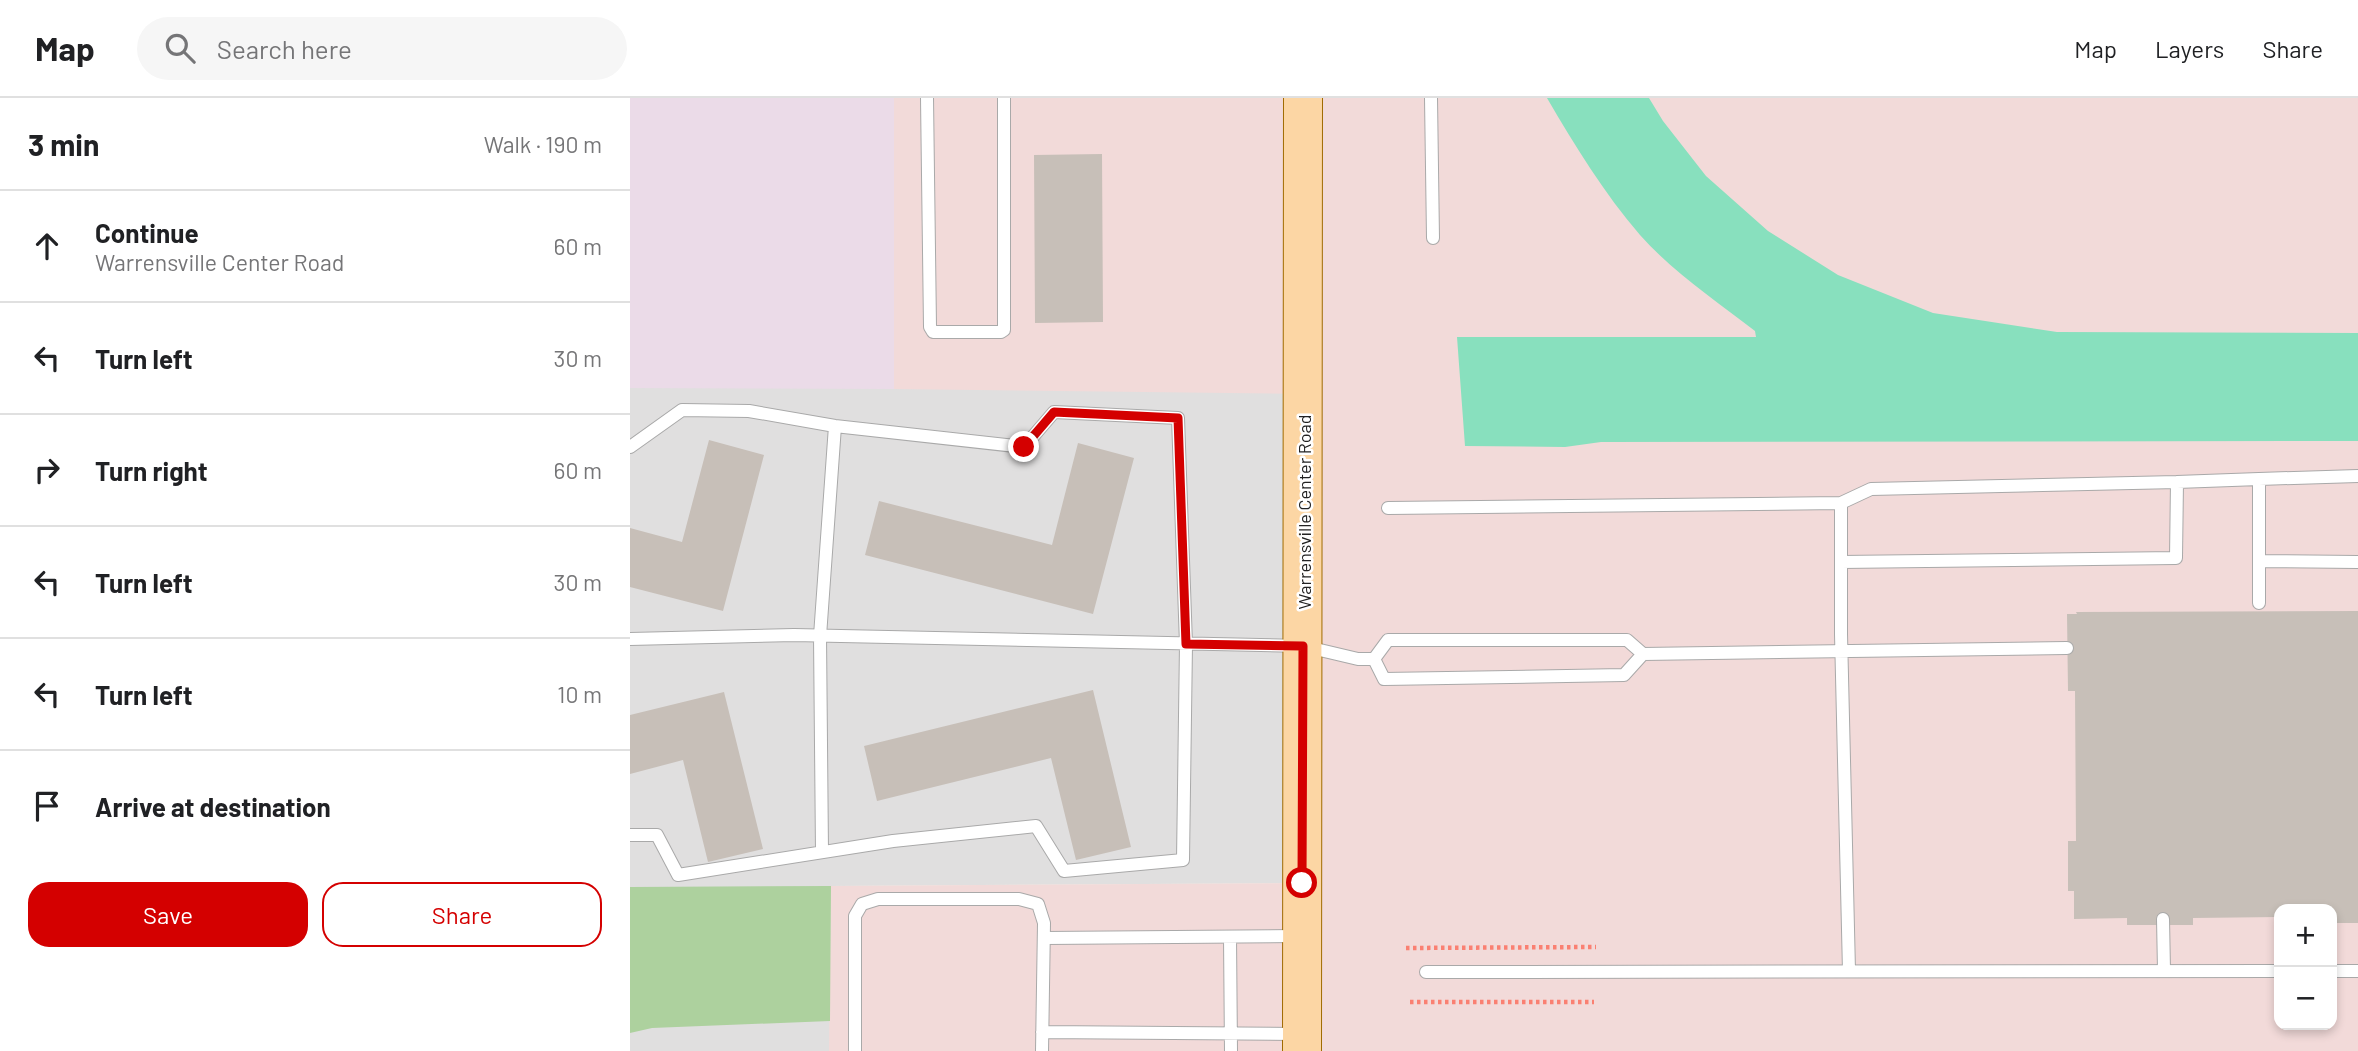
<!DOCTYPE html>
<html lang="en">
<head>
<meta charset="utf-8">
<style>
	:root { --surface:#fff; --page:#f6f6f6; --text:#202124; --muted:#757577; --line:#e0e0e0; --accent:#d40000 }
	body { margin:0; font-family:Barlow,sans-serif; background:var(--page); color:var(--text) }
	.controls { position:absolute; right:21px; bottom:21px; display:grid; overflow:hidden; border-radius:14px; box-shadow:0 4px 10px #0003 }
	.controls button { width:63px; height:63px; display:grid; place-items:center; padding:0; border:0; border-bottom:2px solid var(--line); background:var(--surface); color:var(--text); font:35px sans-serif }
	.stop { position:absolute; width:21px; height:21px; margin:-16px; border:5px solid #d40000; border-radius:50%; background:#fff }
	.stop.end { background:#d40000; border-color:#fff; box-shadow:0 2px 7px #0008 }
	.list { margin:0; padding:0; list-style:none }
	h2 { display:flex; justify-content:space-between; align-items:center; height:91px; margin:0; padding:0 28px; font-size:30px }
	h2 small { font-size:23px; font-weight:400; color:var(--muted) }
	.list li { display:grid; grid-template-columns:46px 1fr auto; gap:21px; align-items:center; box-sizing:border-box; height:112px; padding:0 28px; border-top:2px solid var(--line) }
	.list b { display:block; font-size:26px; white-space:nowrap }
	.list p { margin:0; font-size:23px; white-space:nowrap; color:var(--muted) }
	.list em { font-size:23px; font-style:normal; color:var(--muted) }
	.actions { display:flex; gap:14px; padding:21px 28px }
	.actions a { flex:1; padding:16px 0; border:2px solid var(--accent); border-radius:21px; text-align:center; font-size:24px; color:var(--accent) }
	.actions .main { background:var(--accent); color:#fff }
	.icon { flex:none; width:38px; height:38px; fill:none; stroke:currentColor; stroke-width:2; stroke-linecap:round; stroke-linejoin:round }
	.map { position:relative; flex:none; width:1728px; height:953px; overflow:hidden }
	header { display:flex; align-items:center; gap:42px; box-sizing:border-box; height:98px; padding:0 35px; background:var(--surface); border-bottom:2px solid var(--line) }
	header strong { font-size:33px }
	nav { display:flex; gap:38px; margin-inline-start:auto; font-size:24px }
	.search { width:490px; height:63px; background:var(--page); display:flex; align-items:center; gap:18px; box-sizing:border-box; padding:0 24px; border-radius:38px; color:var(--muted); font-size:26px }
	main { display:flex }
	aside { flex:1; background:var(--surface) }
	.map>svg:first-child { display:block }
	.residential { fill:#e0dfdf }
	.commercial { fill:#f2dad9; fill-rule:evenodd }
	.industrial { fill:#ebdbe8 }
	.forest { fill:#add19e }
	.pitch { fill:#88e0be }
	.building { fill:#c7bfb8 }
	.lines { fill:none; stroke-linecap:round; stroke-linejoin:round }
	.service-casing { stroke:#a9a9a9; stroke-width:14 }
	.primary-casing { stroke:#a06b00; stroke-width:40 }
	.path { stroke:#fa8072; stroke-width:4.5; stroke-dasharray:3.5 3.5; stroke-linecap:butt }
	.service { stroke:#fff; stroke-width:12 }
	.primary { stroke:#fcd6a4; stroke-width:38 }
	.route { stroke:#d40000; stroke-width:9 }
	.labels { text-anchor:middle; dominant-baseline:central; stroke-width:5; stroke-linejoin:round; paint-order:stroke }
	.street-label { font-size:18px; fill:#222; stroke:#fff }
</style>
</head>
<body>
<header>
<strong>Map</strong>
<div class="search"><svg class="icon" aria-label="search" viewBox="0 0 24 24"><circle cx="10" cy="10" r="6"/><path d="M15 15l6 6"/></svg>Search here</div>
<nav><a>Map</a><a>Layers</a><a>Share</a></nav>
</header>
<main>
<aside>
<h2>3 min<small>Walk · 190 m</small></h2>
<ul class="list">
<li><svg class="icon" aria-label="ahead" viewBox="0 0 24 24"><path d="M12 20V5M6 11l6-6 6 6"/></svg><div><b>Continue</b><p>Warrensville Center Road</p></div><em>60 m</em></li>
<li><svg class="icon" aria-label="left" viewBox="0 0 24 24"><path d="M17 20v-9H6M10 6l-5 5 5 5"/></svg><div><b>Turn left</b></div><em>30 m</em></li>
<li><svg class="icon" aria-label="right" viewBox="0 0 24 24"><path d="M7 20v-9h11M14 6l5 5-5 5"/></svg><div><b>Turn right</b></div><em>60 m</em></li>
<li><svg class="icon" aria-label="left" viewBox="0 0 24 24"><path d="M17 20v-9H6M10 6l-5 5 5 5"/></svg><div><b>Turn left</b></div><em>30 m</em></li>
<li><svg class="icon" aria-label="left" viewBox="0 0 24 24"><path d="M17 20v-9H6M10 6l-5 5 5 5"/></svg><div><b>Turn left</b></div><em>10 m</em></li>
<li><svg class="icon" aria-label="arrive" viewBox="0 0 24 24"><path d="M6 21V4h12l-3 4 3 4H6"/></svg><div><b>Arrive at destination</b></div></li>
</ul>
<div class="actions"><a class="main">Save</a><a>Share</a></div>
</aside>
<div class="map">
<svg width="1728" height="953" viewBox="0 0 1728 953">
	<rect width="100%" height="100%" fill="#f2efe9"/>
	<path class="residential" d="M674,287L672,785L201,788L200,953H0V288Z"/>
	<path class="commercial" d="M264,0H1728V953H199L201,788L672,785L674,296L264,291ZM1649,811H1702V927H1649Z"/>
	<path class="industrial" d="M0,0H264V291L0,290Z"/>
	<path class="forest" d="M201,788L200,923L22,930L0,935V789Z"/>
	<path class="pitch" d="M917,0H1019L1033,23L1076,78L1138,133L1208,177L1303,215L1427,234L1728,235V343L971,344L935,349L835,348L827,239H1126L1125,233C1086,203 1043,174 1010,137C974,95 945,48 917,0Z"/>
	<path class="building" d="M472,56L473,224L405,225L404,57Z
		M79,342L134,357L93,513L0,489V430L52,444Z
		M448,345L504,360L463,516L235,457L249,403L422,447Z
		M1728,513V825H1702V811H1649V819L1563,820V827H1497V820L1444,821V793H1438V743H1446L1445,593H1438L1437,516H1447L1446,514Z
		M463,592L501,749L446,762L421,660L247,703L234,648Z
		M94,594L133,751L78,764L53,662L0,676V617Z"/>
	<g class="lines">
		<defs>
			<path id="service" d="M297,0L300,229L303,234H371L374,232V0
				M801,0L803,140
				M0,349L52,312L119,313L205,328L394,349L424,314L548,320L556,546L553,762L434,773L406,728L263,743L48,777L27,737H0
				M1629,381L1728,378
				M1547,384L1629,381V505
				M1211,405V536L1219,873
				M758,410L1211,405L1241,391L1547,384L1546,460L1211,464
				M1629,463L1728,464
				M0,541L164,537L673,548L728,561H744
				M758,542H997L1013,556L994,577L754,581L744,561Z
				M1013,556L1437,550
				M192,754L190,538L205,328
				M1533,821L1534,872
				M600,839L601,953
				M415,840L667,838
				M1702,873H1728
				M796,874L1649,873
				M412,934L667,936
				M225,953V818L232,806L248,801H389L408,806L414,825L412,953"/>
			<path id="primary" d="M672,953L673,0"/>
		</defs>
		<use href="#service" class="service-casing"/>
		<use href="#primary" class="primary-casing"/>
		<path class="path" d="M776,850L966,849
			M780,904H964"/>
		<use href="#service" class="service"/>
		<use href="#primary" class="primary"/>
	</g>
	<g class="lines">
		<path class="route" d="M394,349L424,314L548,320L556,546L673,548L672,785"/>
	</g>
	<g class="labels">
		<g class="street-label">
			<text transform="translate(674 414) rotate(-90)">Warrensville Center Road</text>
		</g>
	</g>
</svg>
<div class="controls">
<button>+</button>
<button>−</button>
</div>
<div class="stop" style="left:672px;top:785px"></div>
<div class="stop end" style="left:394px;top:349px"></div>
</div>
</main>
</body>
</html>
